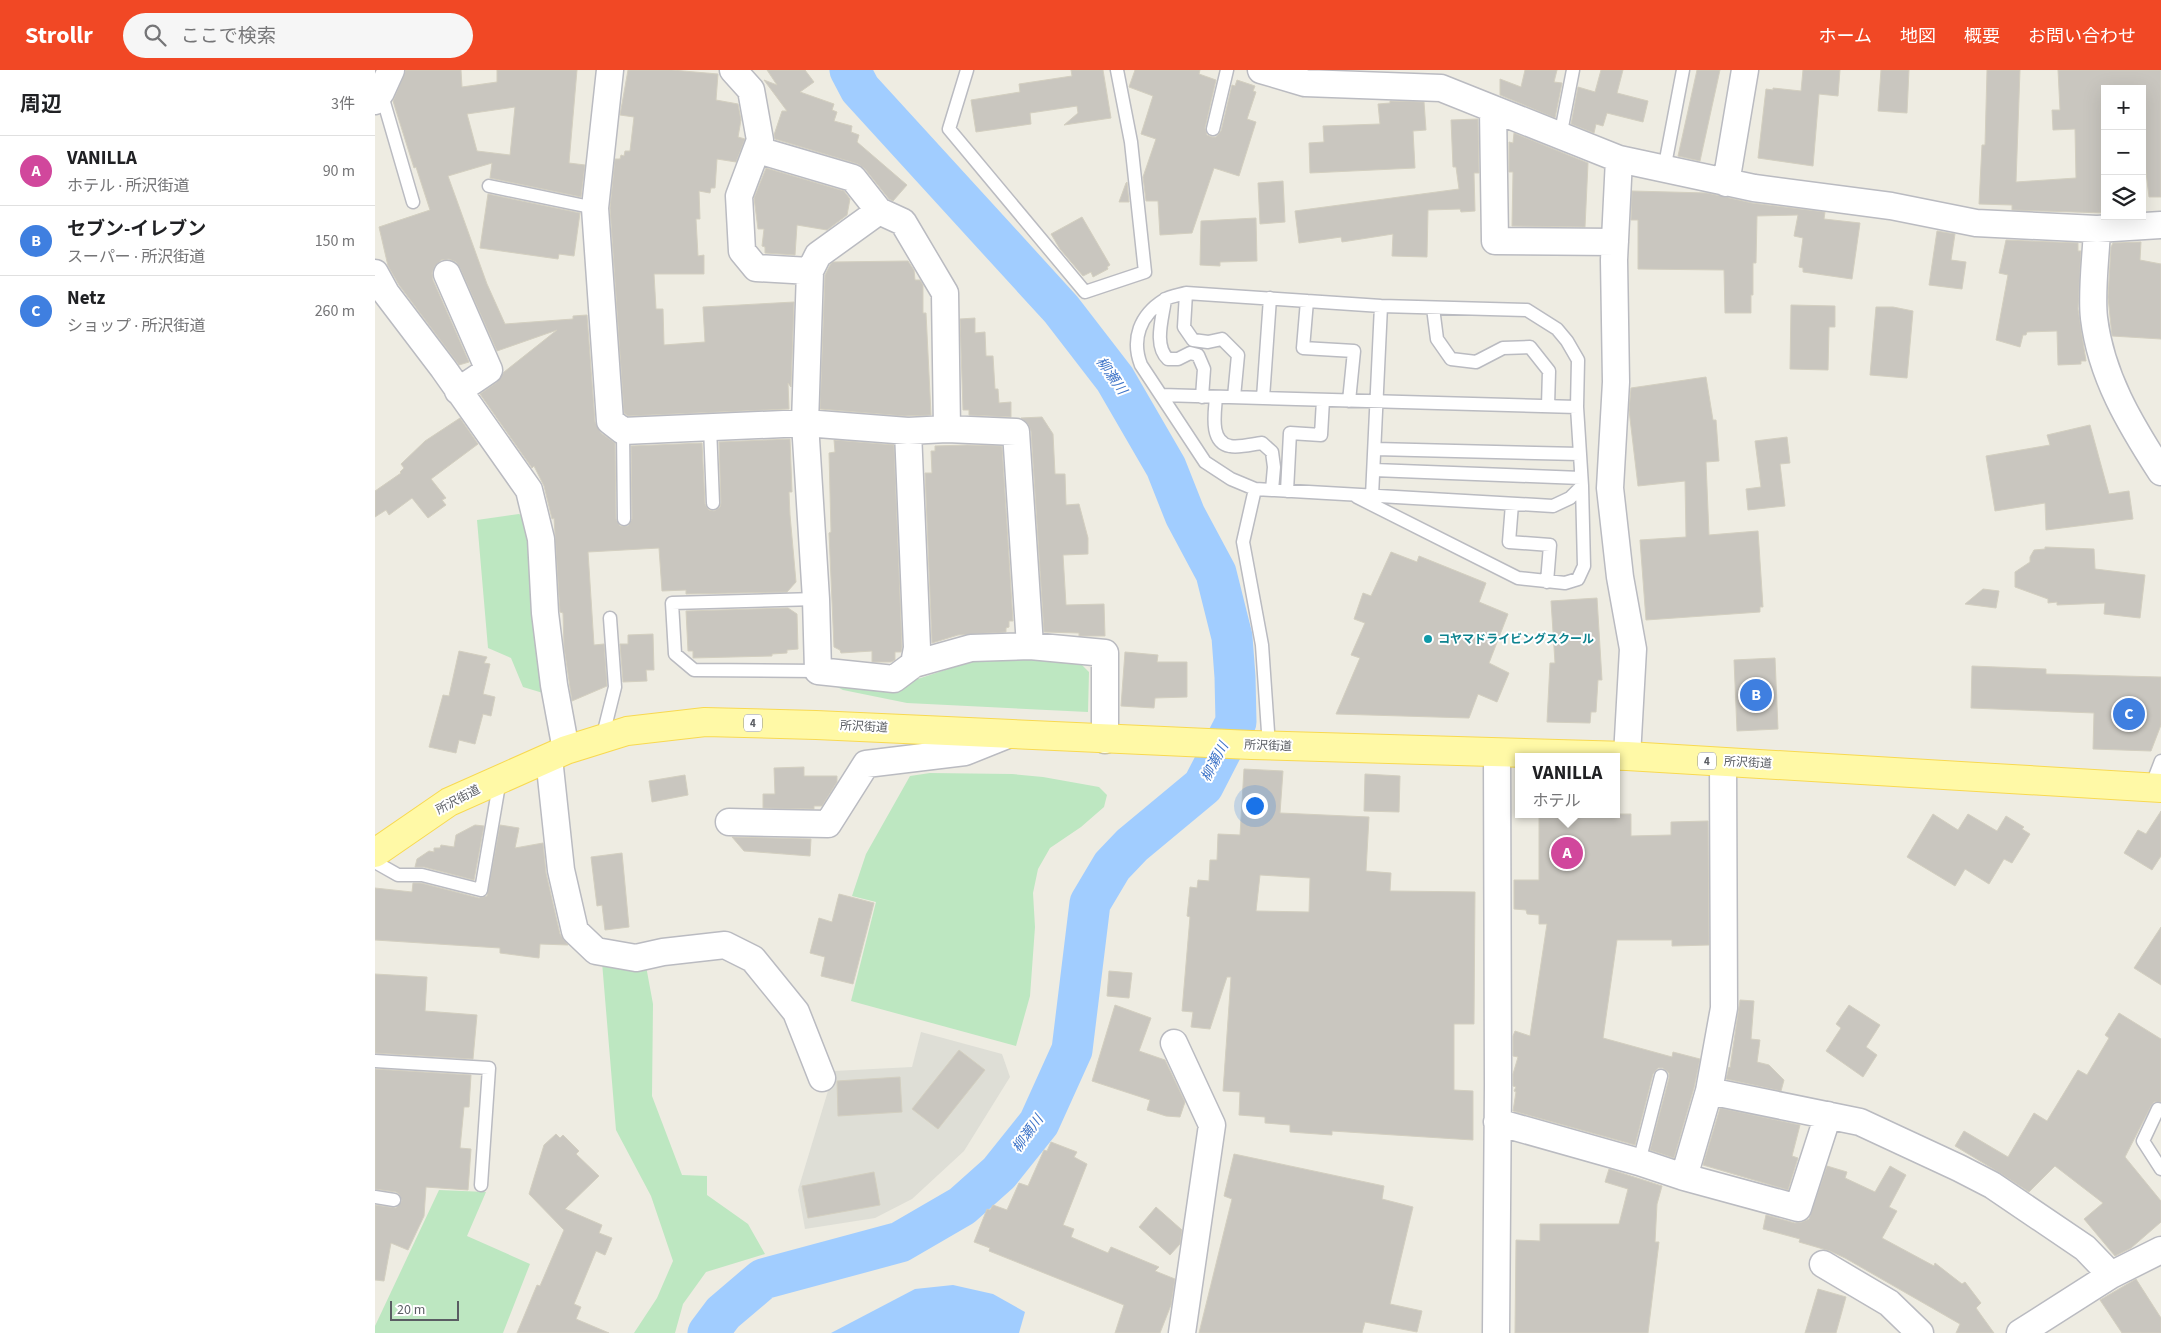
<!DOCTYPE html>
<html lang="ja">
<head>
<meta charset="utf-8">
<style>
	:root { --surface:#fff; --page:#f6f6f6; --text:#202124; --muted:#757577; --line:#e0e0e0; --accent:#f14825 }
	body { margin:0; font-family:"Source Sans 3","Noto Sans JP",sans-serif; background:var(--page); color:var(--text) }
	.controls { position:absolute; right:15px; top:15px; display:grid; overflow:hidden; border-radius:0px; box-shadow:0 5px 20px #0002 }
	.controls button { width:45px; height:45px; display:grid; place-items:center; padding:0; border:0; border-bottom:1px solid var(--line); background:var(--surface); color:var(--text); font:25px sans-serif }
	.scale { position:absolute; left:15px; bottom:12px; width:69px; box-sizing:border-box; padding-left:5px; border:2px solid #5a5d63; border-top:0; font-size:14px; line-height:18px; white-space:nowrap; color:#5a5d63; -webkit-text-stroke:4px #fff; paint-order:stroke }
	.you { position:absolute; left:879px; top:735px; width:18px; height:18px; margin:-12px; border:4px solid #fff; border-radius:50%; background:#1a73e8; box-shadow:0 0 0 8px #1a73e833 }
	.badge { display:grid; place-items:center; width:32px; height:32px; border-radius:50%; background:var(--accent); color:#fff; font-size:16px; font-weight:700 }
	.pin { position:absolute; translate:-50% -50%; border:2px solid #fff; box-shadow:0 1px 5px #0006 }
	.popup { position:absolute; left:1140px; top:683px; width:105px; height:65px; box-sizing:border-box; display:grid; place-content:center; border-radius:0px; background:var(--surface); filter:drop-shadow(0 1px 4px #0005); font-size:16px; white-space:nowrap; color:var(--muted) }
	.popup b { font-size:19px; color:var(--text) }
	.popup::after { content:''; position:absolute; left:50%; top:100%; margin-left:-10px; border:10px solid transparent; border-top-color:var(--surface) }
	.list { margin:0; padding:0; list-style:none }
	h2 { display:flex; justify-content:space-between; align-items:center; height:65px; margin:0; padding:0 20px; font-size:21px }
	h2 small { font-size:16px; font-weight:400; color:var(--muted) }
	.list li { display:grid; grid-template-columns:32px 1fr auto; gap:15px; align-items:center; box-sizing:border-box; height:70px; padding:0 20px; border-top:1px solid var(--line) }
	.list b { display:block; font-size:19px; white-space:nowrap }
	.list p { margin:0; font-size:16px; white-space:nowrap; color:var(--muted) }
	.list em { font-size:16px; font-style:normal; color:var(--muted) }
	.icon { flex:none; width:28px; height:28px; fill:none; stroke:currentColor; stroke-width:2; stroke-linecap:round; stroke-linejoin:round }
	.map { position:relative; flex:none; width:1786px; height:1263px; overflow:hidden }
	header { display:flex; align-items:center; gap:30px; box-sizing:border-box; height:70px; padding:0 25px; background:var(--accent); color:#fff }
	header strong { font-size:24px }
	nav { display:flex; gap:28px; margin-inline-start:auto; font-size:18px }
	.search { width:350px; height:45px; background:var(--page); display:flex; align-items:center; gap:12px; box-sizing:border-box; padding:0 18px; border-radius:28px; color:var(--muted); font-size:19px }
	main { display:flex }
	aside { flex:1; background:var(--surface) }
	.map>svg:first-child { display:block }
	.industrial { fill:#deded6 }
	.green { fill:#bde7c1 }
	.water { fill:#a1cdff }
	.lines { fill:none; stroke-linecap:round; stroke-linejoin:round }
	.river { stroke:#a1cdff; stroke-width:41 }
	.building { fill:#c9c6bf; stroke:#d3cfc0; fill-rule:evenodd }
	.service-casing { stroke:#babbc1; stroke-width:15 }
	.minor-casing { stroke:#babbc1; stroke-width:29 }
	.primary-casing { stroke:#f8d951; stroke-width:30 }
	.service { stroke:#fff; stroke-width:12 }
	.minor { stroke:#fff; stroke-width:26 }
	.primary { stroke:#fff9a6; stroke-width:28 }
	.culture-dot { fill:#0f9aa8; stroke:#fff; stroke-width:2 }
	.labels { text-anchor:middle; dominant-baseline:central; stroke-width:4; stroke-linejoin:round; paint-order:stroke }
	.shield { fill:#fff; stroke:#8c8e92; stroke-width:1 }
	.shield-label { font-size:11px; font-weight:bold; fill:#5a5d63 }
	.culture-label { font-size:12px; font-weight:bold; fill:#0d838f; stroke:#fff; text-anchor:start }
	.street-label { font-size:12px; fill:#5a5d63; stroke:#fff }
	.water-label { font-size:14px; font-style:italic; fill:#3e74c8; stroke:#fff }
</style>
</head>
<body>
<header>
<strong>Strollr</strong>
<div class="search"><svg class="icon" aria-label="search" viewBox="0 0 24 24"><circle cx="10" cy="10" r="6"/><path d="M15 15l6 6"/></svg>ここで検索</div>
<nav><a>ホーム</a><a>地図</a><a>概要</a><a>お問い合わせ</a></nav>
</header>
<main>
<aside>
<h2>周辺<small>3件</small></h2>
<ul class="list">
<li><span class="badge" style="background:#d1479c">A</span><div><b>VANILLA</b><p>ホテル · 所沢街道</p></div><em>90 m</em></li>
<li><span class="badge" style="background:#3f7fe0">B</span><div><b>セブン-イレブン</b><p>スーパー · 所沢街道</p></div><em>150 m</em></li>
<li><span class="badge" style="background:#3f7fe0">C</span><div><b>Netz</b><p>ショップ · 所沢街道</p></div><em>260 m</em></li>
</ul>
</aside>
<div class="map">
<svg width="1786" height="1263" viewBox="0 0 1786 1263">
	<rect width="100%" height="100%" fill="#eeece2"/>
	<path class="industrial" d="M546,962L627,984L635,1007L589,1081L537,1129L500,1148L430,1159L423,1120L459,1001L537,997Z"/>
	<path class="green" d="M144,444L153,449L162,507L159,562L168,623L148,617L136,588L113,578L102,450Z
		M607,588L702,590L714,602L713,642L532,633L468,620L452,612L512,619Z
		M555,703L637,704L668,707L724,717L732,725L729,737L706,757L675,778L663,799L658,823L660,857L655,926L641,976L476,931L501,832L477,826L491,784L535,706Z
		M227,892L271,896L278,934L277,1026L307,1105L332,1106V1125L373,1154L390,1184L331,1202L308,1234L300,1263H259L282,1228L298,1191L276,1126L241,1060Z
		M64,1120L111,1122L92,1166L155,1194L128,1263H0V1256Z"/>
	<path class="water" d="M578,1215L618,1224L650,1242L644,1263H456L540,1219Z"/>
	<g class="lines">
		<path class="river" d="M333,1263L348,1243L388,1209L525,1172L587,1136L624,1103L664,1053L697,980L715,833L737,796L757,775L828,716L861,652L860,607L857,567L841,503L810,445L791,397L740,309L686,239L485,19L475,0"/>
	</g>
	<path class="building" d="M31,0H86L87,17L122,12V0H202L194,93L210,95L206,127L115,108L117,93L73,106L112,214L130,254L198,249V246L212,245L220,352L226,363L240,373L241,449L245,456H253L257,449L256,376L327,373L330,434L334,440L339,441L345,437L346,433L344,372L415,369L417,422H414L415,445L421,512L412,522L311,524V520L287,521L284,478L213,482L219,575L229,574L232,616L197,631L189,577L188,543L185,542L179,448L177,449L169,416L159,396L157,398L105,324L122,312L129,302L182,260L122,281L85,198L81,192L74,189L66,190L60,196L57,203L58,210L94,292L84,295L24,215L13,196L4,157L55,140L41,97L39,98L18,31ZM140,37L135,85L102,81L92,44Z
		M253,0H297L343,4L341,30L363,34L366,50L363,67L370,69L361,92L342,89L340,118H336L335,123L324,121L325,149H321L323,186L329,185V204H279L281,239H288L289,275L330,272L328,237L419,232L416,317L413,313L414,339L253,346L249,343L235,138L240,89H245L246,85L249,86L250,81H255L259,47L245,45Z
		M392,0H430L439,12L425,22L459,34L457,40L462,42L459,51L477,56L476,62L484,65L482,72L532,115L518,131L514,129L490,99L483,94L400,69L399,65L407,41H412L389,10L402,15Z
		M696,0H728L736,48L689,55L703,43L702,36L655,43L656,54L601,62L596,30L645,22L644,14L697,6Z
		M760,0H825L824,4L841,10L830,58L832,65L837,67H841L846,61L857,15L860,16L862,10L880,16L878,21L881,22L872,49L881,52L864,106L839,98L817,163L785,165L783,131H771L768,107L781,69L766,64L778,26L754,17Z
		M1150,0H1182L1179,12L1187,13L1180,48L1125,25V9L1146,17Z
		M1226,0H1248L1242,23L1273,31L1268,52L1232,43L1228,56L1221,54L1219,63L1196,54L1203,17L1220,22Z
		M1322,0H1345L1325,91L1303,86Z
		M1428,0H1465L1463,26L1444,24L1438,96L1383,88L1391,19L1398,20V18L1426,21Z
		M1506,0H1534L1532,43L1503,41Z
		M1612,0H1645L1641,112L1701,108L1700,59L1678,60L1677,40H1685L1683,0H1786V127H1774L1767,69V19H1730V143L1637,140V135L1604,134L1607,75H1610Z
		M1015,31L1049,32L1051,60L1038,61L1040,98L935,103L934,73L949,72L948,56L1005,54L1003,34L1015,33Z
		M1103,49L1104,103H1099L1100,141L1086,142L1085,139L1053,140L1052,187L1017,186L1018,164L967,172L966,167L924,173L920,141L1084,119L1081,97H1078L1076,50Z
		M1139,63L1213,93L1210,157L1137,156L1138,102H1134V72L1138,73Z
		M391,98L469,121L475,129L472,145L452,160L422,155L420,185L390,183V177L387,176L389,159H383L379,128Z
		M908,111L910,152L885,154L883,113Z
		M752,112L754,132H744L751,113Z
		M1257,121L1332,123L1377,133L1450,142L1449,149L1485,153L1477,209L1428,202V198L1424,197L1428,168L1419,166L1423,145L1382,146L1381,193H1378V225H1376V243H1350L1349,200L1263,199V150H1256Z
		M113,124L205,143L199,186L184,184L183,189L105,178Z
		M707,147L735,195L732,197L733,199L718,207L716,202L708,206L685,179L676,164Z
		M881,148L882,191L845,192V196L825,195L826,151Z
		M1562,161L1580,164L1576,190L1591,192L1587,219L1554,215Z
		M1631,170L1703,173V181H1706L1703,239L1711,291H1706V294L1683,295L1682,261L1652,262L1651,265H1648L1645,277L1621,270L1633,205L1624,203Z
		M1766,172L1765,190L1786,194V269L1737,266L1733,227L1736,177L1738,173Z
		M533,191L539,200L540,210H545L548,215V243H551L556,345L529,346L445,339L450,205L455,195L458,192Z
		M1416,235L1460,236V257H1454L1453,300L1415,299Z
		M1501,237H1518L1538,241L1532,308L1495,305Z
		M600,248V263L610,262L611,286H618L620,319H623L624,333L636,332V347L594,345V340H588L585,249Z
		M1331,307L1338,350H1341L1344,391L1331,392L1334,465L1383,461L1388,537H1385V542L1271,550L1265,470L1311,467L1310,411L1263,416L1254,340L1256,318Z
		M667,347L678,364L680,404H690L691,435L704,434L713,468V484L688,485L691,535L729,534L730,566H704V563L669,562L656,361L653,354L646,348Z
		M85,348L103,374L56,409L71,428L67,430L71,435L53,448L37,428L14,445L11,440L0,447V421L26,403L25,402L29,398L26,394L50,371Z
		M1715,355L1734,424L1754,421L1758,449L1671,460L1670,433L1620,441L1611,386L1675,375L1672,365Z
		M1412,367L1415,393L1405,394L1410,436L1373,440L1371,419L1386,417L1380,371Z
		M459,370L519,375L527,577L526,582H520V590L516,592H497V581L466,583L465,580L459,577L454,463L456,462L454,383L460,382Z
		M592,375L627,376L638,551H634V557L631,558V562L583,565L557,573L550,403H557L556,381H560V376Z
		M1670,477L1719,479L1720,499L1770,505L1765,548L1729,544L1730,533L1682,535V532L1673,533V529L1640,517V502L1655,492V487L1659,480L1670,479Z
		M1016,482L1042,492L1044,486L1111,513L1104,532L1133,544L1114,593L1134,603L1122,632L1103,624L1094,648L961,644L985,588L976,585L990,553L979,549L988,523L996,526Z
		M1608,519L1624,521L1621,538L1590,534Z
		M1222,528L1227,610H1223L1221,642H1216L1215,653L1172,652L1175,593H1180L1176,531Z
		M413,538L422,544L423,579L412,580V583L397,584V586L318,588V581H313L311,541Z
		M278,564L279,600H271L272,611L248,612L245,574H253V565Z
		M84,581L112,587L109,593L115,594L108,624L120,627L116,646L108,644L100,674L84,670L81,683L54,677L68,625L74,626Z
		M750,582L783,585L782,592H812V627L780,628L779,638L746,636Z
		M1400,588L1403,659L1362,661L1359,590Z
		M1597,596L1671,599V604L1786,607V655L1776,681L1718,679L1719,643L1596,638Z
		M429,697V706H462V712L447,736H439V739L388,738V724H400L399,698Z
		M869,699L908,701L905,743L994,747L991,801L1016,803L1015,821L1100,822L1099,954H1079V1020L1098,1021V1070L957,1061V1065L915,1062V1055L890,1053V1047L864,1045L865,1022L848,1021L856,907H852L835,959L816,957L818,942L807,941L815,847L812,846L815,817L822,818L823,810L834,811L835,790H842L843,764L865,765ZM885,805L935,808L934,842L881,841Z
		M990,704L1025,706L1024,742L989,741Z
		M310,705L313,725L277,732L274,711Z
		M1786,741V786L1777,800L1749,783L1763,760L1771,764Z
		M1164,744H1256V766L1296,765V752L1333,751L1334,875L1297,876V870H1242L1228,968L1297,987L1298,982L1325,989L1319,1018L1299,1088L1275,1080L1294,1008V1003L1288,998H1283L1278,1004L1260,1075L1138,1041L1141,1022L1139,1021L1141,1017L1138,1016V1004L1143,987L1138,986V966L1140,961L1155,966L1172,854H1164V845L1152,844L1151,840L1139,839V810H1164Z
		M1558,744L1583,760L1593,744L1622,761L1631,746L1649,757L1647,759L1655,764L1637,793L1629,789L1614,814L1590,799L1580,816L1532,787Z
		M100,755L109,756L99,810L49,797H40L42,789L54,781L59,782V778H65L66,775L79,777L81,765Z
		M125,755L144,758L140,778L168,773L171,803L185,864L193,875L165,874L164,888L125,883V878L0,870V818L37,822L38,813H46L104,828L112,826Z
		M357,767L436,769L435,786L369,781Z
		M247,783L254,857L230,860L227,835L222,836L216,787Z
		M464,824L499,833L478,914L446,906L450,887L435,883L444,848L457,852Z
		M1786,857V915L1759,898Z
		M734,901L757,903L754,928L732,926Z
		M0,904L52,907L50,941L102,945L98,989L0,983Z
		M1365,930L1379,931L1376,969L1385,970L1382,992L1394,995L1409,1010L1406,1021L1351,1009L1354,997L1355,998Z
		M740,935L776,948L764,981L790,990L810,1032L805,1047L791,1046L772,1040L775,1030L717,1011Z
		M1474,935L1505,955L1491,977L1502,985L1488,1007L1451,981L1466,958L1461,954Z
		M1744,943L1786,969V1032H1779L1776,1036L1750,1087L1786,1131V1152L1756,1178L1740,1186L1709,1149L1728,1133L1680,1096L1654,1122L1625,1103L1580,1076L1589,1061L1633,1087L1659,1043L1672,1051L1703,1000L1712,1005L1734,968L1730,965Z
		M584,980L610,1000L563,1059L537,1039Z
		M0,999L96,1005L94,1037H89L85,1078L96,1079L93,1120L51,1117L49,1146L33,1180L16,1173L9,1211L0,1210V1135L21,1138L27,1131L24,1124L21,1122L0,1119Z
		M525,1007L527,1042L463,1046L462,1011Z
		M1345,1038L1425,1055L1417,1086L1423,1088L1413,1120L1328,1095Z
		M181,1064L185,1068L188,1065L204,1081L201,1084L224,1106L190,1139L227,1155L224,1163L237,1168L230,1185L221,1181L199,1234L206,1237L201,1249L234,1263H142L162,1215L165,1216L189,1160L154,1124L169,1075Z
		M676,1072L702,1082L699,1087L712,1094L688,1155L699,1159L696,1167L733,1183L736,1177L784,1197L780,1201L800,1209L796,1235L785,1263H740L749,1235L614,1181L615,1178L599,1172L612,1139L615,1140L618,1135L632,1140L644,1113L653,1116L669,1080L672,1081Z
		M859,1084L1009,1116L1007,1129L1038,1137L1015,1234L1047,1241L1042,1262L990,1252L987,1263H824L857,1129L849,1126Z
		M1452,1096L1472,1102L1470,1108L1500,1122L1515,1096L1531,1105L1514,1137L1522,1141L1507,1168L1559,1196L1560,1193L1587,1214L1590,1212L1606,1233L1601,1238L1619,1263H1581L1585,1254L1470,1188L1455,1181L1424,1172L1425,1169L1388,1159L1391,1145L1420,1153L1427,1152L1434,1149Z
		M1234,1099L1287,1116L1282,1134L1280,1172H1284L1273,1263H1140L1141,1170L1165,1171V1154H1244L1253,1119L1230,1112Z
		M499,1102L505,1135L433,1148L427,1116Z
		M781,1137L807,1160L805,1174L795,1185L764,1157Z
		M1761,1209L1786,1248V1263H1747L1725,1230Z
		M1443,1219L1471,1227L1461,1263H1430Z"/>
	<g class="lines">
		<defs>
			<path id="service" d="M592,0L574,59L710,222L770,202L756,72L742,0
				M6,22L38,132
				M838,59L852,0
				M1185,67L1198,0
				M1289,100L1308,0
				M114,116L220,138
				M811,223L1006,236L1152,240L1182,259L1192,271L1203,290L1202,337L1207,416L1195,428L1178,436L880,419L856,409L830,392L766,295C756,269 765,245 789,230C795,226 804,225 811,223Z
				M811,223L809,257L818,270L833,272L847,269L863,285L859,327
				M790,229C788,247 778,275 793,289H803L815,283L823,285L829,299L827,327
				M932,231L928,278L979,281L974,331
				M1058,238L1062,269L1076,289L1101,292L1128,278L1155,277L1174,301L1173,336
				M786,325L1202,337
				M841,327C840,342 834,372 855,376C864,378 878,374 887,373L897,382L899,397L897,420
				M888,328L895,228
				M335,357L338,433
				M248,361L249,449
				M1000,379L1205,384
				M999,400L1206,408
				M880,419L868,472L887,575L894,676
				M912,421L915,363L946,365L948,330
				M997,426L1006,236
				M982,427L1143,508L1190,513L1203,509L1209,496L1207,416
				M1137,434L1134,472L1175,475L1172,512
				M441,529L297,533L300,584L319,600L443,601
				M227,669L240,617L235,548
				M1776,717L1786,691
				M0,792L23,805H47L106,820L125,709
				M0,991L114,998L106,1115
				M1783,1039L1768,1071L1786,1099
				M1264,1092L1286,1006
				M0,1127L19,1130"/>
			<path id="minor" d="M235,0L220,138L235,351L248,361L430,353L533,361L572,359L570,223L528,152L504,141L478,108L383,80
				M358,0L376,20L385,70L364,126L367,181L381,198L435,201L443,185L504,141
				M886,0L930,13L1066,18L1244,89L1379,118L1516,136L1601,153L1722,159L1786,155
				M0,31L6,22L16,0
				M1118,40L1120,171L1240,172
				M1244,89L1239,190L1241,312L1235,418L1245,507L1258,579L1252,686
				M1351,113L1370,0
				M1722,159C1721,186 1716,222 1719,248C1726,306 1755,354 1786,402
				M435,201L430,353L441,529L443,601L519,609L539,594L542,578L533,361
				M0,203L11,223L68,298L154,420L166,469L170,543L179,615L191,680
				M72,204L114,300L83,321
				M572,359L641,362L655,576
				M539,594L596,578L655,576L730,583V670
				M174,688L186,800L200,861L221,881L261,888L288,882L350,875L378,889L421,942L447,1008
				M354,752L453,754L491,694L590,682L635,664
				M799,973L837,1055L807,1263
				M1334,1021L1485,1052L1584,1098L1617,1115L1710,1178L1736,1205
				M1122,1052L1264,1092L1309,1107L1334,1021L1349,938L1348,692
				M1309,1107L1423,1138L1453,1045
				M1448,1194L1514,1233L1545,1263
				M1121,1263L1123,1015L1122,683
				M1645,1263L1736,1205L1786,1180"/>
			<path id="primary" d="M0,783L74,732L191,680L252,661L330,652L441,655L877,675L1252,686L1786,718"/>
		</defs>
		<use href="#service" class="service-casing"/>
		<use href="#minor" class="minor-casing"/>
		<use href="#primary" class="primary-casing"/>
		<use href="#service" class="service"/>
		<use href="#minor" class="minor"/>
		<use href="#primary" class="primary"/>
	</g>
	<circle class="culture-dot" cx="1053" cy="569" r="5"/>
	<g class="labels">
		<g class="shield">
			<rect x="369" y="644.5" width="18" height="17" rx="4"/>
			<rect x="1323" y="682.5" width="18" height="17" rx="4"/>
		</g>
		<g class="shield-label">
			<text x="378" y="653">4</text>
			<text x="1332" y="691">4</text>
		</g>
		<g class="culture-label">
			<text x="1063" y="569">コヤマドライビングスクール</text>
		</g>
		<g class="street-label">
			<text transform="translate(489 657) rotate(3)">所沢街道</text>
			<text transform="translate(893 676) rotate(2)">所沢街道</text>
			<text transform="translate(1373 693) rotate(3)">所沢街道</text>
			<text transform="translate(83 730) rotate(-28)">所沢街道</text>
		</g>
		<g class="water-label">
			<text transform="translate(736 306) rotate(55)">柳瀬川</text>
			<text transform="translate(840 692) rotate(-62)">柳瀬川</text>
			<text transform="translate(653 1064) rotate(-54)">柳瀬川</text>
		</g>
	</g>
</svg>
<div class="controls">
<button>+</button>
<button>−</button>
<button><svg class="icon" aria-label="layers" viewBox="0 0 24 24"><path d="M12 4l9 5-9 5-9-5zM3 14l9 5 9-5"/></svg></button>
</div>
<div class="scale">20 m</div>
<div class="you"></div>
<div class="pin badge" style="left:1192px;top:783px;background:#d1479c">A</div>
<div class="popup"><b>VANILLA</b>ホテル</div>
<div class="pin badge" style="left:1381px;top:625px;background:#3f7fe0">B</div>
<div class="pin badge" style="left:1754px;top:644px;background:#3f7fe0">C</div>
</div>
</main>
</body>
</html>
